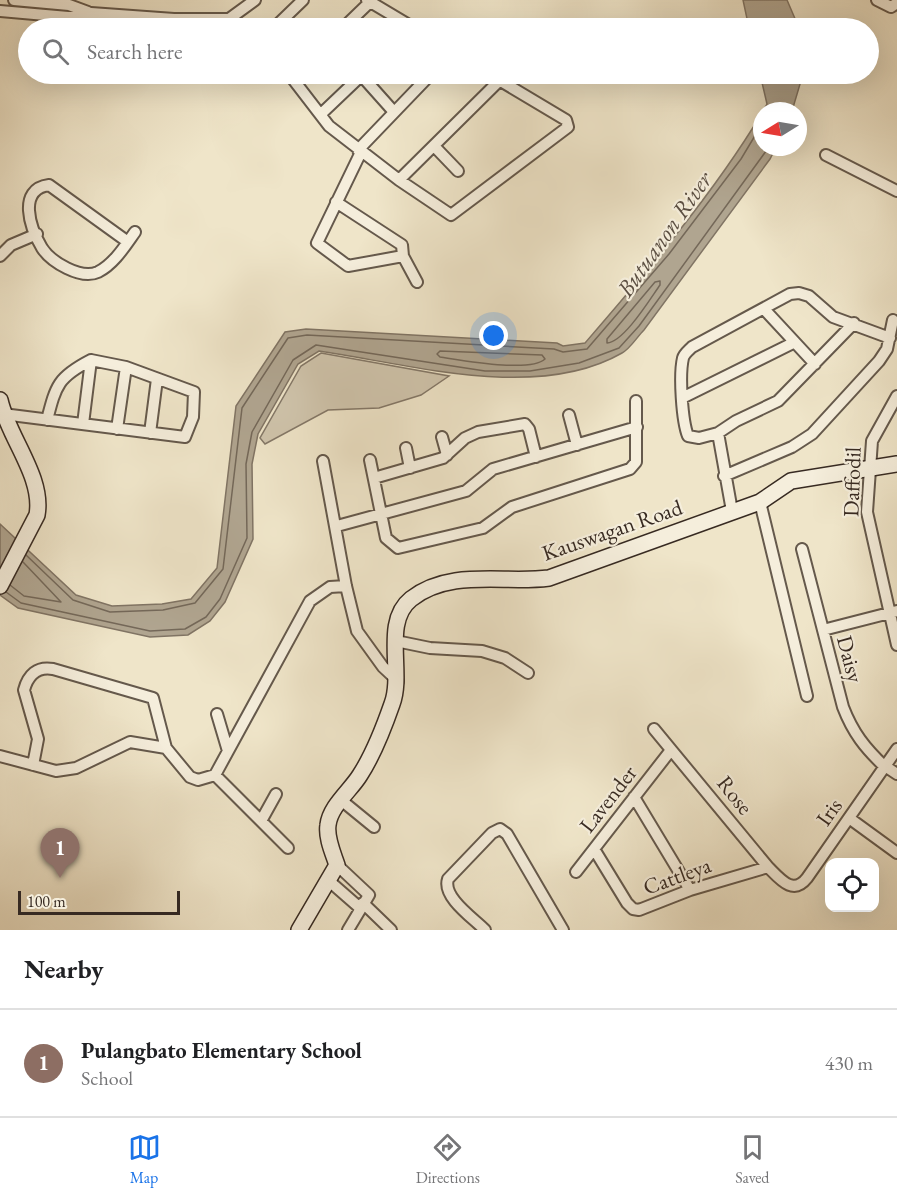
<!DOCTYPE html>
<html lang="en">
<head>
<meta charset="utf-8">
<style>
	:root { --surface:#fff; --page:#f6f6f6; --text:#202124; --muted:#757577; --line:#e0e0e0; --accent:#1a73e8 }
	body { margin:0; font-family:"EB Garamond",serif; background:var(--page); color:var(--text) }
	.controls { position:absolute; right:18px; bottom:18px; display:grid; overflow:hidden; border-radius:12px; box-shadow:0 6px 24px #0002 }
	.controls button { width:54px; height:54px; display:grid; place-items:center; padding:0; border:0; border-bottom:2px solid var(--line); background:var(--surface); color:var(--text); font:30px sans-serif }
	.compass { position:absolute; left:753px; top:102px; width:54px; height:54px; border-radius:50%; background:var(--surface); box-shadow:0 6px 24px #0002; rotate:259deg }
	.scale { position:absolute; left:18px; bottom:15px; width:162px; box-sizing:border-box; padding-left:6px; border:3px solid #372a22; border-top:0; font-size:16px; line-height:21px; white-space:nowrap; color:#372a22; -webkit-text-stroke:4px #f5eedc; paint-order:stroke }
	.you { position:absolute; left:494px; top:336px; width:21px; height:21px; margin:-15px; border:4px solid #fff; border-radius:50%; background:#1a73e8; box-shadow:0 0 0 9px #1a73e833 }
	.badge { display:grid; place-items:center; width:39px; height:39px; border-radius:50%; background:var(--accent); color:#fff; font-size:20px; font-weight:700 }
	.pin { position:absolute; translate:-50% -50px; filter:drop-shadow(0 2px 3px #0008) }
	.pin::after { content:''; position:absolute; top:32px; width:21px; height:18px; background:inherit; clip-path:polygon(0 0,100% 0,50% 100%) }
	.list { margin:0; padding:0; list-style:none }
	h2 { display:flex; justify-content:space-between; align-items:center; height:78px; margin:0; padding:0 24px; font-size:26px }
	h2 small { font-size:20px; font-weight:400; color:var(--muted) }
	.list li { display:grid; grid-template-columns:39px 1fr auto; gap:18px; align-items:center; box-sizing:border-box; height:108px; padding:0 24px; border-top:2px solid var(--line) }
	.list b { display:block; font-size:22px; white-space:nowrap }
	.list p { margin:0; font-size:20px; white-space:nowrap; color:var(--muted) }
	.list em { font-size:20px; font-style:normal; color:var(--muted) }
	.icon { flex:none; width:33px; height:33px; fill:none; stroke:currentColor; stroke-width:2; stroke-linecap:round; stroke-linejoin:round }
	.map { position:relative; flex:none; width:897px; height:930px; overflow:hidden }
	.search { position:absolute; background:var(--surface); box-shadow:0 6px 24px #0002; left:18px; right:18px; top:18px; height:66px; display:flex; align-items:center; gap:15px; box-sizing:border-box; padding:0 21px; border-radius:33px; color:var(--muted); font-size:22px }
	.sheet { height:186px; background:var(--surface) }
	nav { display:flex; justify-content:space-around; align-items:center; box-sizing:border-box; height:84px; border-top:2px solid var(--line); background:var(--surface); font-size:16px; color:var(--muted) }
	nav a { display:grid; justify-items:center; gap:3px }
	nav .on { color:var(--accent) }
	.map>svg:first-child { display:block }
	.green { fill:#d0c5ad; stroke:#847868; stroke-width:1.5 }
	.water { fill:#b0a590; stroke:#807464; stroke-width:1.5 }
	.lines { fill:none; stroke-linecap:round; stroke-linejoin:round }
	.shore { stroke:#746859; stroke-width:1.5 }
	.street-casing { stroke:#65594c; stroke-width:14 }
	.secondary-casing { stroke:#372a22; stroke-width:18 }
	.street { stroke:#f5eedc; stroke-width:10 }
	.secondary { stroke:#f5eedc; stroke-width:15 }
	.labels { text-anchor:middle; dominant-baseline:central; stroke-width:4.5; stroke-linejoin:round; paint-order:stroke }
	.street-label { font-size:22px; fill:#372a22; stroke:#f5eedc }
	.water-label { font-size:24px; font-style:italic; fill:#5b4f43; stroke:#f5eedc }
</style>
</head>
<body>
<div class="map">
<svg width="897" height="930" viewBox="0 0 897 930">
	<rect width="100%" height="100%" fill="#efe5c9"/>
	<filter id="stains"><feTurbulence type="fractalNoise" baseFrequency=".00333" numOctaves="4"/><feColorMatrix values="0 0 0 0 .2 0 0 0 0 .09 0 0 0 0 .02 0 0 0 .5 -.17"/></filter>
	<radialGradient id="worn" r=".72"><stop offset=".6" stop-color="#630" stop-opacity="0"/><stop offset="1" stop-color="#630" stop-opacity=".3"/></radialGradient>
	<path class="green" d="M321,353L449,376L421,395L379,408L328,410L265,444L260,438L301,366Z"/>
	<path class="water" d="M743,0H787L799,28H749Z
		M760,74H803L792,111H763L767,104Z
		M762,113V147H776L770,159L644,330C637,337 630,349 622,353C537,402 409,364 319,351L298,364L258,434L252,464L253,539L225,602L210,621L188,635L150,637L18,608L0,595V524L76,595L112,606L162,604L191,599L217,568L236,406L285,332L306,329L557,343L563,346L585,343C648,270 712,196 762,113Z"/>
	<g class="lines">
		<path class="shore" d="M660,281V285C650,299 624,342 607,343V339L655,282Z
			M440,351L542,355L545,359C530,373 461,360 440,357L437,354Z
			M26,555L73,600L110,612L163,610L195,603L223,569L242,408L288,338L307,335L554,349L563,352L587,349L669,254L741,159L762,124
			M10,585L24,596L61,602L23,562
			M6,592L21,603L150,631L185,629L206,617L220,599L247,538L246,464L252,432L293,360L316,345L485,371H530L579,363L619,348L639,326L769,147"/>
		<defs>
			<path id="street" d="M14,0L69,5L88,12
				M367,0L414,28
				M877,0L891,7L897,3
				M0,11L68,17L91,13L174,19H229
				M229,19L255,0
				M229,19L240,28
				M274,28L303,0
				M343,28L370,2
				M236,74H240
				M289,74L329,126L399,180L451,215L568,127L566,120L489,74
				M361,75L394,112
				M321,114L363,74
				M434,146L458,171
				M358,150L431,74
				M361,152L317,243L348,266L403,256
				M826,155L897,191
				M399,180L500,80
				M336,202L402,245L403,256L417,282
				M128,242L49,185C17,189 30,228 42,248C51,262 81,280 98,272C114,264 125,246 135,232
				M0,256L11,245L37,234
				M764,309L815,364
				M854,323L778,401L736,421L718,433L699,438L688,436C682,421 679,375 683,358C684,354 688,351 692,347L790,294L799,293L809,296L833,317L890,338
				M897,396L872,441L867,512L897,645
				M684,397L793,343
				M3,414L185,437L193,417L194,392L126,367L91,360C58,377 56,385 47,420
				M569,415L577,445
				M83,424L91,360
				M117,429L126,367
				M150,433L157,379
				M718,433L732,511
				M442,437L447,455
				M406,448L410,468
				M370,460L386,538L398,548L483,528L512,507L630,469L636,462V401
				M323,461L346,586L357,631L383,667L398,681
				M724,476L792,447L812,434L879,361L887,349L893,320
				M374,478L443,458L465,438L478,432L525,424L529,429L536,457
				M760,502L807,696
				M337,526L466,491L493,469L637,427
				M802,549L843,707C853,733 865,748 885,767
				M823,630L897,611
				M396,641L430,648L482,651L505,658L528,673
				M217,714L228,751
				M654,729L768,867C780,879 793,896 807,878L897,749
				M0,756L56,771L76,768L130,742L166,748L190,777L198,780L215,775L310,601L330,587L346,586
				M33,765L38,739L24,690C28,675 37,666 53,669L153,698L166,748
				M885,766L897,774
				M215,775L288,848
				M634,797L690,890
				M341,800L374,827
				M849,818L897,853
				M261,821L276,794
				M594,849L627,903L633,909L639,910L690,890L768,867
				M337,865L369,895L348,930
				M576,872L671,750
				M328,880L360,908
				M363,903L391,930
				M485,930C473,918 442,897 448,879L492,833L500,829L507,834L563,930"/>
			<path id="secondary" d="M0,400C8,437 44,477 37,515L0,586
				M299,930L337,865C333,853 326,838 328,825C330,806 351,790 360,775C373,755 384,727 392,704C404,673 382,622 411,599C451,568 504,584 549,578L760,502L791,481L897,464"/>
		</defs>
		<use href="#street" class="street-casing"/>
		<use href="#secondary" class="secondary-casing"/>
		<use href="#street" class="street"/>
		<use href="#secondary" class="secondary"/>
	</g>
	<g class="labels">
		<g class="street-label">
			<text transform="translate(852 482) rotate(-88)">Daffodil</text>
			<text transform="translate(612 530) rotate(-19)">Kauswagan Road</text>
			<text transform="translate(850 659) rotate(75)">Daisy</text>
			<text transform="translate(735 795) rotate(51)">Rose</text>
			<text transform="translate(608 799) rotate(-52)">Lavender</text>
			<text transform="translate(829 812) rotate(-55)">Iris</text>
			<text transform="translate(677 876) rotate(-20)">Cattleya</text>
		</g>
		<g class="water-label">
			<text transform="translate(664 234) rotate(-55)">Butuanon River</text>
		</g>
	</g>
	<rect width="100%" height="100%" filter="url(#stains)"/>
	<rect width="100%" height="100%" fill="url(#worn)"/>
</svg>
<div class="controls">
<button><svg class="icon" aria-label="locate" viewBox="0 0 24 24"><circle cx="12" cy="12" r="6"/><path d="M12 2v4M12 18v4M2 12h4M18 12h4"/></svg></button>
</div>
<svg class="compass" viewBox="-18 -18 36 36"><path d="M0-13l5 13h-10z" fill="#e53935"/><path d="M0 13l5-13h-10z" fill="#757577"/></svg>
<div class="scale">100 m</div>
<div class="you"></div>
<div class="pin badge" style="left:60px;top:878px;background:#8d6e63">1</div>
<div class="search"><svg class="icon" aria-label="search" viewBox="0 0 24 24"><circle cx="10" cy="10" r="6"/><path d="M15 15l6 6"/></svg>Search here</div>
</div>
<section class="sheet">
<h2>Nearby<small></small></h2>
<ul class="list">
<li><span class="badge" style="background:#8d6e63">1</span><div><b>Pulangbato Elementary School</b><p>School</p></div><em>430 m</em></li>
</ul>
</section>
<nav>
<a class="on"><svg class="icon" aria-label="map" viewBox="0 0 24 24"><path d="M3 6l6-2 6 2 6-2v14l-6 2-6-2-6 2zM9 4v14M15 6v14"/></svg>Map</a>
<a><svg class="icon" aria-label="directions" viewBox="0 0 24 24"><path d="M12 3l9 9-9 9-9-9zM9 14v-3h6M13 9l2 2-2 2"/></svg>Directions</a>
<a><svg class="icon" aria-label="saved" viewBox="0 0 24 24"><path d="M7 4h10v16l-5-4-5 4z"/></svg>Saved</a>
</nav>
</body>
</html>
